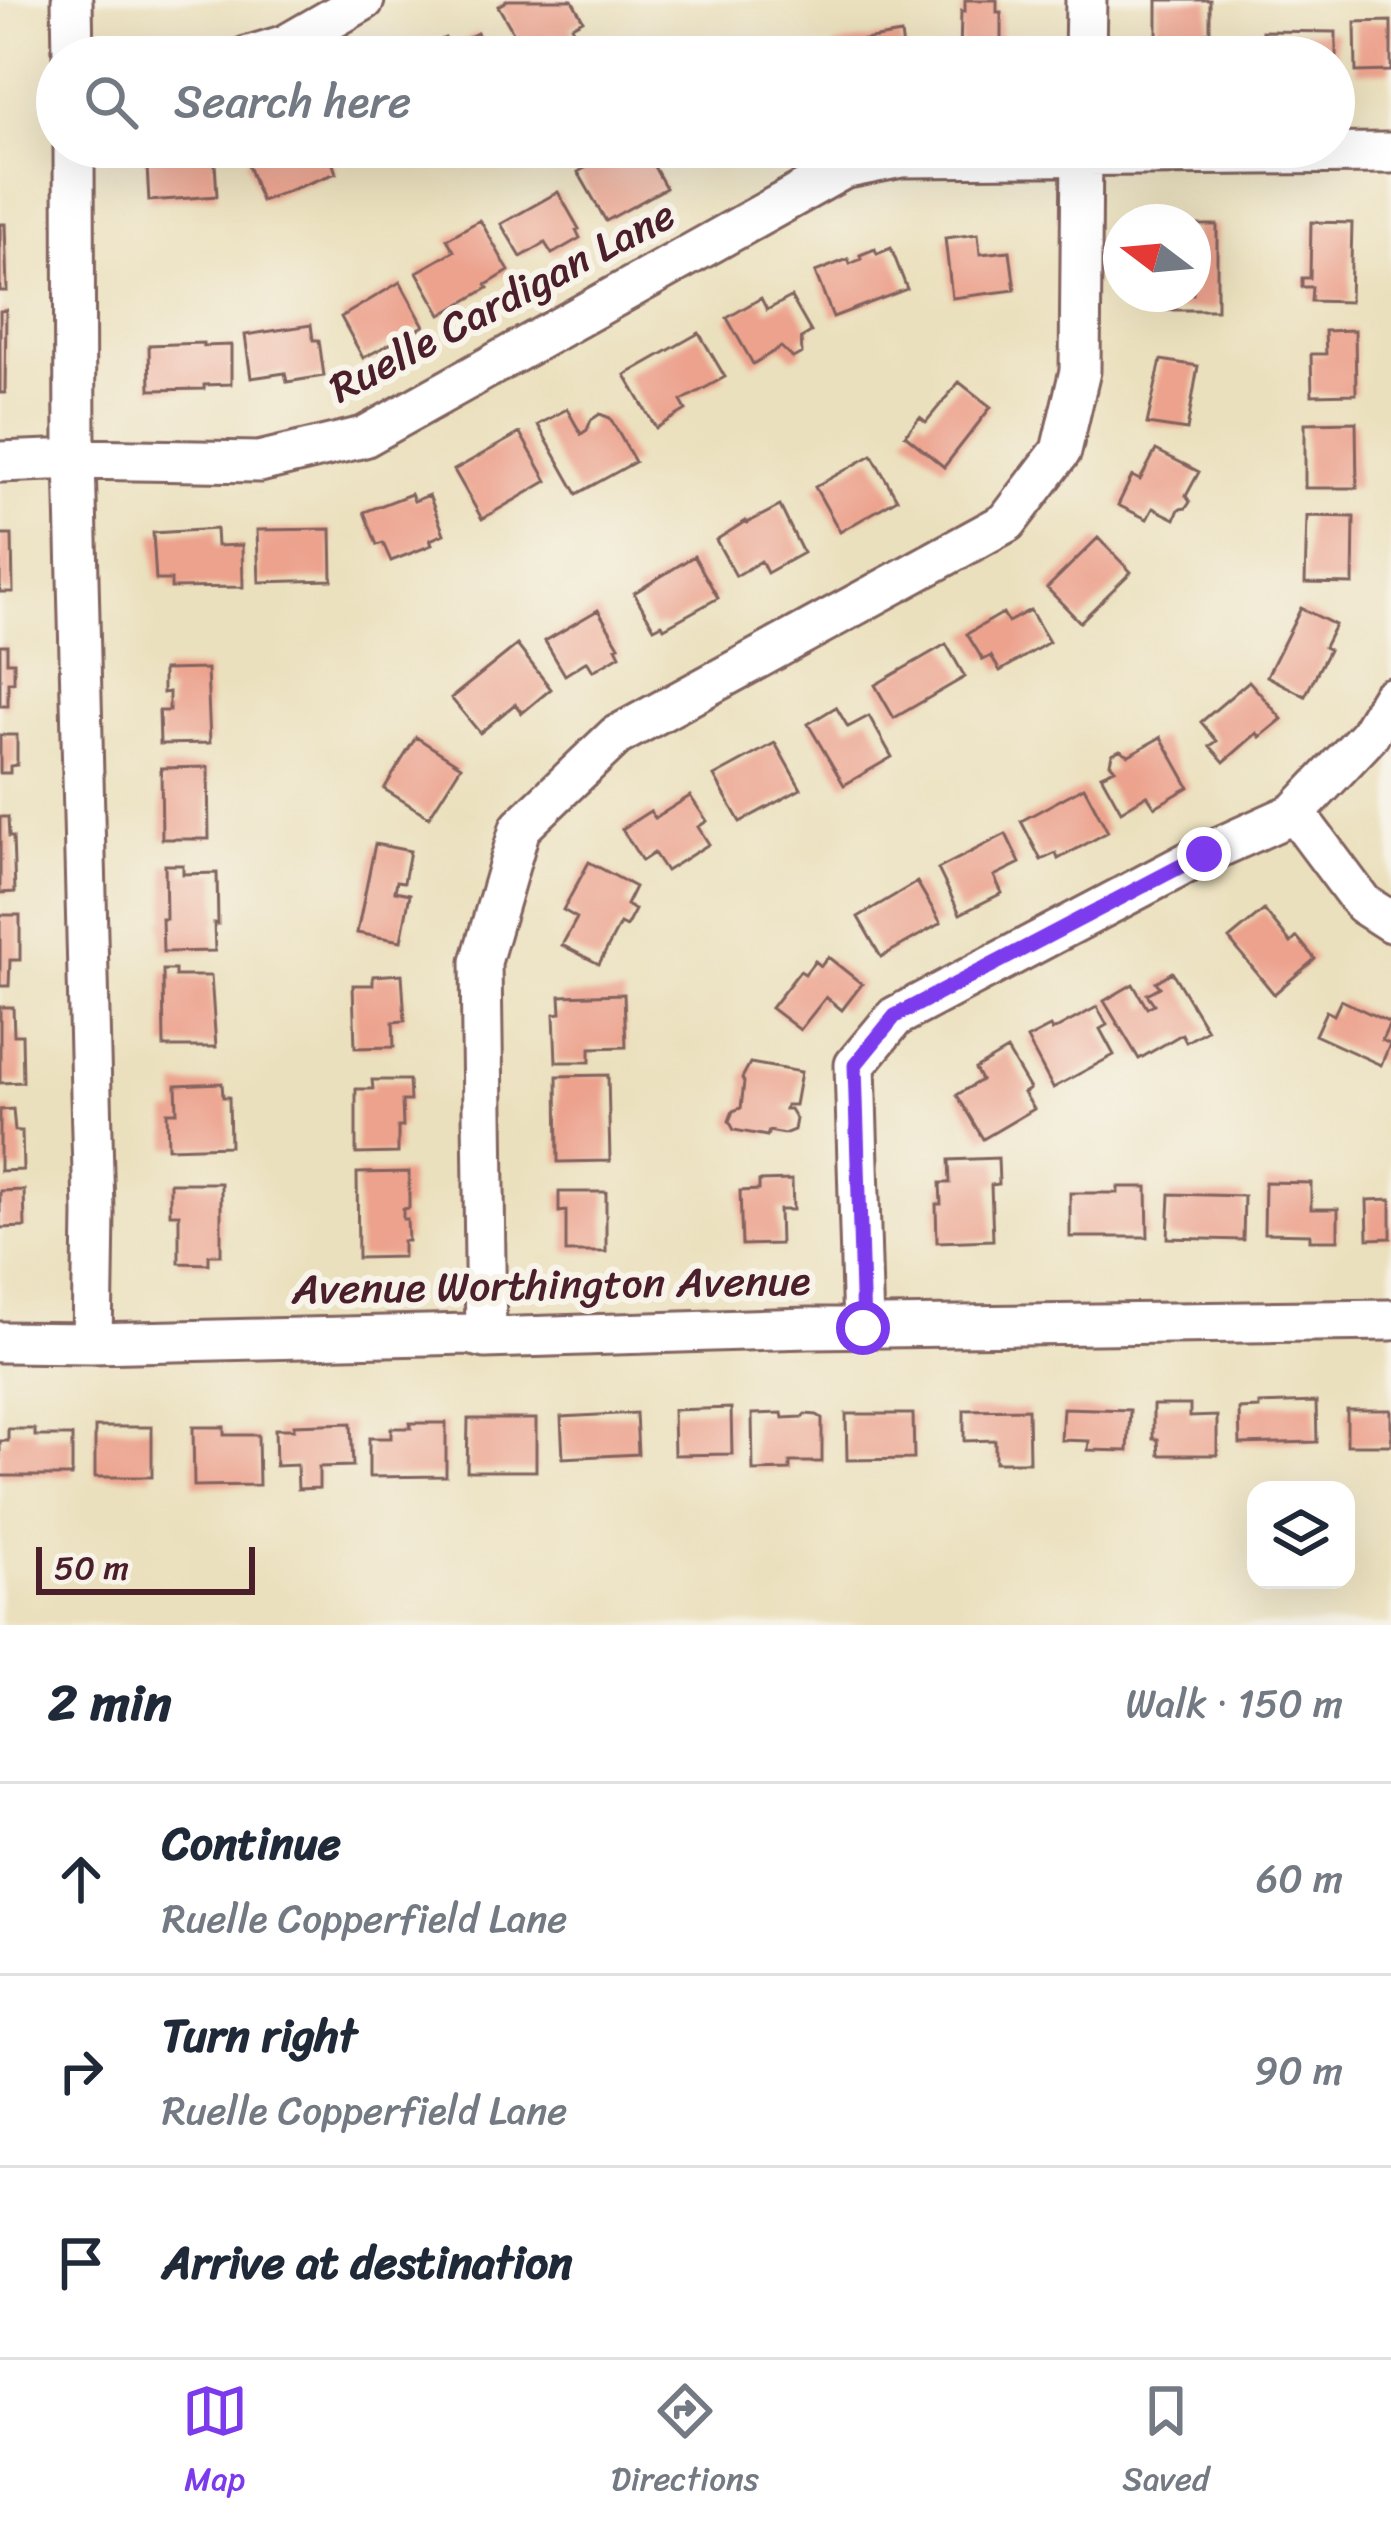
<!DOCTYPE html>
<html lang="en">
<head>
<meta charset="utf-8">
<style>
	:root { --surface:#fff; --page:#f2f2f3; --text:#1f2937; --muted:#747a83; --line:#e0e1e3; --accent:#7c3aed }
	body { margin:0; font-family:Sriracha,sans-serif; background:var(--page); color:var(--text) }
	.controls { position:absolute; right:36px; bottom:36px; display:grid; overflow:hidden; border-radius:24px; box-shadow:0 12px 48px #0002 }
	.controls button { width:108px; height:108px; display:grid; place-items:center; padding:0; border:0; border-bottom:3px solid var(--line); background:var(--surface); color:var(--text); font:60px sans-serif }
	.compass { position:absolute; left:1103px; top:204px; width:108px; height:108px; border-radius:50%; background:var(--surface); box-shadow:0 12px 48px #0002; rotate:286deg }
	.scale { position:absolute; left:36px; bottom:30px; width:219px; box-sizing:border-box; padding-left:12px; border:6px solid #4a1f2b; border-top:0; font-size:33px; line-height:42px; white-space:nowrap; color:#4a1f2b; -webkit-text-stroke:9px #f7f3e8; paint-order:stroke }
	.stop { position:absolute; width:36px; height:36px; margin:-27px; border:9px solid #7c3aed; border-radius:50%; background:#fff }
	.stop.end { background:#7c3aed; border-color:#fff; box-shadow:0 3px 12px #0008 }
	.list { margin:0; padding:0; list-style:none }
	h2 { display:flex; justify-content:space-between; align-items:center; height:156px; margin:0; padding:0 48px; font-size:51px }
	h2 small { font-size:39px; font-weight:400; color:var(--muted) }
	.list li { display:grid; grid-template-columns:78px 1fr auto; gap:36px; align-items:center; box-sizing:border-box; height:192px; padding:0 48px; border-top:3px solid var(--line) }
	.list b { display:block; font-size:45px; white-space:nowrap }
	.list p { margin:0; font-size:39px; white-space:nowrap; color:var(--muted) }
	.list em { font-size:39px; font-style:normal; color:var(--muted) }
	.icon { flex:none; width:66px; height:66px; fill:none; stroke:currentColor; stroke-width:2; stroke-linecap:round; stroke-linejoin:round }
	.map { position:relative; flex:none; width:1391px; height:1625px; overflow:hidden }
	.search { position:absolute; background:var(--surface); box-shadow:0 12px 48px #0002; left:36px; right:36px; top:36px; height:132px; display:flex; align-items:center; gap:30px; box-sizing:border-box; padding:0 42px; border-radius:66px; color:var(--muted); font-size:45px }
	.sheet { height:732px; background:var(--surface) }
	nav { display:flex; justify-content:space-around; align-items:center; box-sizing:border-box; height:168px; border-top:3px solid var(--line); background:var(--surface); font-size:33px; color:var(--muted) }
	nav a { display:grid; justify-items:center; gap:6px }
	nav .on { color:var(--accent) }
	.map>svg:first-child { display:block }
	.building { fill:#eca28d }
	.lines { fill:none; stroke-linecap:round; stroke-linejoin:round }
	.minor-casing { stroke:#82635e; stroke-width:45 }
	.minor { stroke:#fff; stroke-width:39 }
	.route { stroke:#7c3aed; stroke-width:15 }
	.labels { text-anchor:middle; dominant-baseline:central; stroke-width:12; stroke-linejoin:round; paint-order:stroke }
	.street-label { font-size:42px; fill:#4a1f2b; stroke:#f7f3e8 }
</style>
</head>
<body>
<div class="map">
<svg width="1391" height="1625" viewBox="0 0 1391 1625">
	<rect width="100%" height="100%" fill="#f7f3e8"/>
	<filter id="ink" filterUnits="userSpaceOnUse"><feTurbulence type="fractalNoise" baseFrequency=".00833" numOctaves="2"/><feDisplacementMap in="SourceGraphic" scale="24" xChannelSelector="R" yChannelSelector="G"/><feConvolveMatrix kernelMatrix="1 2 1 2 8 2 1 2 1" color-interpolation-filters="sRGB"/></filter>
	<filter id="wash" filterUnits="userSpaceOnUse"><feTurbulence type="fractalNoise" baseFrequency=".004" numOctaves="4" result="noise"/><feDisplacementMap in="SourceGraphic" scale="48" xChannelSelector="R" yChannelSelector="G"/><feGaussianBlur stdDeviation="2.7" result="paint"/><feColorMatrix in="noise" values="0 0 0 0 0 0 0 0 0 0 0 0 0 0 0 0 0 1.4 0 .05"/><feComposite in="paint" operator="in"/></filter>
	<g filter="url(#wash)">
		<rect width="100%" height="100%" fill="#ebe0bd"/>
		<g id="blocks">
			<path class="building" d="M508,0H572L583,20L572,26L574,39L564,45L553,35L524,51L498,6Z
				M965,0H997V12H1001V57H960L961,11H965Z
				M1157,0H1210V33H1206V57H1163L1164,36H1157Z
				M1391,21V71L1356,72L1355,22Z
				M1262,31L1336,32V57H1262Z
				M477,33L490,57H409L445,38L450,47Z
				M901,34L903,49L908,48L910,57H836L834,45Z
				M178,147H214L217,196L149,201L146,149Z
				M274,147H327L336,173L261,201L246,160L275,150Z
				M622,147H643L666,188L606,221L578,172Z
				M673,147H735L713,160L706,148L682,163Z
				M558,192L579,229L576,230L580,238L552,254L545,243L521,257L501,224Z
				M480,220L509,271L486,285L488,288L441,315L417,272L454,251L447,239Z
				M1311,222L1352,223L1350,302L1311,301L1312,287H1302V278H1310Z
				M0,224H5L7,291H0Z
				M1193,225H1217V310H1159V294H1193Z
				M978,234L980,254L1010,251L1015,290L952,298L945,238Z
				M891,248L907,289L833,317L815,272L848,259L850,264L861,259L860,255L875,249L877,254Z
				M400,282L424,326L363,358L341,317Z
				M791,297L811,332L801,338L802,353L793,358L781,347L753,364L727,318L761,298L767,310Z
				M6,310L5,393H0V311Z
				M311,325L313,340H319L324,376L287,382L285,373L251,378L245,335Z
				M1355,330L1356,394L1312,395L1311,354H1326L1325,331Z
				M699,333L725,377L681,401L686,410L656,428L625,375Z
				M203,343V346L231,345V384L204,385V389L150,390L149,345Z
				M1161,360L1198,366L1187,430L1147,424Z
				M959,382L991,407L944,467L905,435L920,417L926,422Z
				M567,409L581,434L587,430L591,420L600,414L610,418L635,462L577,494L538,425Z
				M1356,422L1357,488H1305V423Z
				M520,433L547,481L482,519L454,470Z
				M1156,450L1199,472L1186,496L1190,502L1186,508L1179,509L1175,519L1153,508L1147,519L1118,505L1132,476L1140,480Z
				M872,455L897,499L840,532L815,487Z
				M411,494L414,501L429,495L444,534L430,540L432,545L391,561L383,543L377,545L364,512Z
				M780,506L803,553L767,573L761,561L736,576L716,540L746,521L747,523Z
				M1307,516L1354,517L1353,584L1305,583Z
				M216,529L217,546L242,545L243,587L171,588V580H156L153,533Z
				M331,529L332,580L259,582L257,530Z
				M0,535H12L13,592H0Z
				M1098,538L1131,572L1080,622L1047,588Z
				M694,556L718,598L664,628L662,624L654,628L634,593Z
				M1301,608L1335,625L1324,647L1329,650L1305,696L1267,676Z
				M598,610L619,646L616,647L620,655L593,671L587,661L565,675L545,641Z
				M1030,610L1049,642L1000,671L991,656L983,660L967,634L1003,613L1008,622Z
				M946,644L965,677L894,718L875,685Z
				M0,645H7V662H14V682H8V706H0Z
				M517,645L551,689L522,713L515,704L480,733L451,698Z
				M207,669L210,743L160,744L159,711H169V692L163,693V670Z
				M1249,681L1282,719L1260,737L1257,733L1224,762L1210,746L1217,741L1201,722Z
				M836,707L848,727L869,716L892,757L844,785L808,724Z
				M0,735H17V765L10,766V773H0Z
				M416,737L461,766L429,817L384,789Z
				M1161,737L1189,787L1155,807L1147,795L1121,811L1101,775L1115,769L1110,763L1112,754L1120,750L1129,755Z
				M775,743L801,789L740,822L714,776Z
				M208,767L209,839H162L161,768Z
				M1084,787L1108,832L1058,859L1056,853L1041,860L1021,821Z
				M690,796L707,821L698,827L709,844L666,871L654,853L642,861L622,829L650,811L655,818Z
				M0,817H8L9,837H13L15,892L0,893Z
				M1006,834L1020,863L994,876L1002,893L960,914L938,869Z
				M375,844L410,851L404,882L397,881L395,891L410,894L401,941L357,933Z
				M589,862L635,887L626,905L635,910L626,927L620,924L599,964L562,945L577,918L563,910Z
				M165,865H183V874L217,873L218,924L214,923L215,951L163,952L162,919H166Z
				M917,882L941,923L881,957L858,917Z
				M1264,910L1291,943L1297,937L1315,959L1274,994L1229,939Z
				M0,915H20V960H10L9,986H0Z
				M828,957L862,984L842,1010L826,997L800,1030L771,1008L800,971L805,974L815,961L821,966Z
				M163,970H175V976H211L216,1047H164Z
				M1172,972L1207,1030L1186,1042L1182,1034L1139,1059L1104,1001L1133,984L1147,1008L1154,1004L1147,994L1160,987L1156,982Z
				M402,974L405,1021L393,1022L394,1047L355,1048L353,985H373V976Z
				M624,994L626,1047L590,1048V1062H556L554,1014L561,1013L560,996Z
				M1341,1000L1390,1023L1382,1040L1390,1044L1381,1065L1315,1035L1326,1011L1334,1015Z
				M0,1007H13L14,1035H22L23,1082L0,1083Z
				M1097,1007L1107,1025L1100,1029L1114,1055L1053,1088L1027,1039L1050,1027L1052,1031Z
				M1007,1050L1030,1089L1024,1093L1034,1109L983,1139L957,1095L981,1080L975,1069Z
				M750,1063L801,1072L795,1105H786L785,1109H790L796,1119L794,1130L784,1134L769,1131L767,1136L734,1130L729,1121L733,1111L741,1108L744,1082L742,1078Z
				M608,1075L610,1161L558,1162L557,1076Z
				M372,1080H409L410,1101H402L403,1127H398V1153L356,1154V1089H373Z
				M222,1083L223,1097H229L230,1146L168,1148L167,1112H177L176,1085Z
				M13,1109L15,1131H22L23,1170L0,1171V1110Z
				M998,1158L999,1184L991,1185L993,1240L937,1242L936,1204H941L940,1183H950L949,1160Z
				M409,1172V1208L403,1209V1219H407L408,1241H403V1257L358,1258L357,1173Z
				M792,1180L793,1210H779L780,1244L742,1245L740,1191L759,1190V1181Z
				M1265,1182L1311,1183V1209H1338V1240H1310V1234L1264,1233Z
				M170,1183H221V1255H209V1264L179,1263V1214H170Z
				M1118,1187H1147L1148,1237H1070V1193H1118Z
				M24,1190L25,1227L0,1228V1191Z
				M559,1192H606V1252H566V1211L559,1212Z
				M1170,1194L1244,1196L1243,1240L1168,1238Z
				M1391,1199V1238L1368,1239L1367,1200Z
				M1316,1402L1317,1442L1240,1444L1239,1409L1259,1408V1404Z
				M1153,1405H1190V1417L1217,1416V1455H1159L1158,1439H1153Z
				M731,1408L732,1454L674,1455L673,1410Z
				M1063,1408L1130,1410L1128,1451L1088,1450L1089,1441L1061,1440Z
				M1028,1409L1029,1462H995V1440L964,1441V1410Z
				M1347,1410H1391V1445H1347Z
				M636,1413L638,1454L563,1458L561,1417Z
				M782,1413L783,1418L802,1417L805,1414L817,1415L822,1418V1462H790V1470L753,1471L752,1414Z
				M846,1414H913L914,1459L847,1460Z
				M468,1419H536V1471H467Z
				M351,1423L353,1466L319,1467V1488L298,1489L297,1465L276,1466L275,1429H294V1425Z
				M410,1423H446V1476L369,1477V1438H391V1428H411Z
				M95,1427H152V1477H95Z
				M193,1427H224V1435H258L259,1485L194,1486Z
				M8,1429H35V1436H72V1476H0V1441H8Z"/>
		</g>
	</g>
	<g filter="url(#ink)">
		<use href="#blocks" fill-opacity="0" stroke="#82635e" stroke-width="3"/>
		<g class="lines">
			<defs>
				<path id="minor" d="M72,0L73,57
					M246,57L286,45L364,0
					M1085,57L1086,0
					M74,147L75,459L94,1213L92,1343
					M0,462L75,459L259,462L364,437L843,169L902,157L1391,153
					M1295,813L1363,904L1391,922
					M863,1328L855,1065L895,1017L1204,854L1295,813L1368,736L1391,698
					M486,1338L481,962L520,828L616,736L1007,522L1061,451L1080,371L1082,147
					M0,1342L92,1343L469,1334L486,1338L809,1328L1391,1320"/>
			</defs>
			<use href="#minor" class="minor-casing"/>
			<use href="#minor" class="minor"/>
		</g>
	</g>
	<g class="lines" filter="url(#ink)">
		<path class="route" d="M863,1328L855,1065L895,1016L1204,854"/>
	</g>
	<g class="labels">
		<g class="street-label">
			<text transform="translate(502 301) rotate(-28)">Ruelle Cardigan Lane</text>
			<text transform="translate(551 1285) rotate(-1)">Avenue Worthington Avenue</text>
		</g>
	</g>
</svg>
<div class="controls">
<button><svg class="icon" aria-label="layers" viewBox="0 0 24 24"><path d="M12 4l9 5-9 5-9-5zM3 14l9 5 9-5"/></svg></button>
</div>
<svg class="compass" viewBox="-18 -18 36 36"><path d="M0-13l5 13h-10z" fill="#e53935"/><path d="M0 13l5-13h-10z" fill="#747a83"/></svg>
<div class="scale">50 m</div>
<div class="stop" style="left:863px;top:1328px"></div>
<div class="stop end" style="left:1204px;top:854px"></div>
<div class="search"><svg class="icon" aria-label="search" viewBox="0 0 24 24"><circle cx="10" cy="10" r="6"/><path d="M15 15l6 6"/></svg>Search here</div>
</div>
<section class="sheet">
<h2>2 min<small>Walk · 150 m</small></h2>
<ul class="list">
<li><svg class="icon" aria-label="ahead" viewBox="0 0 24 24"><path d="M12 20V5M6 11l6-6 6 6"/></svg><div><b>Continue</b><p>Ruelle Copperfield Lane</p></div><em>60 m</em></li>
<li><svg class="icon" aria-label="right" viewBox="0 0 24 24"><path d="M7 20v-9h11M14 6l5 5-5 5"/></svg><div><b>Turn right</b><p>Ruelle Copperfield Lane</p></div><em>90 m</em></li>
<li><svg class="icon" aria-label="arrive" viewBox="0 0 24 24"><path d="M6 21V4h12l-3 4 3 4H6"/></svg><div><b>Arrive at destination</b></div></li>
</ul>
</section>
<nav>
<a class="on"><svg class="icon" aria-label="map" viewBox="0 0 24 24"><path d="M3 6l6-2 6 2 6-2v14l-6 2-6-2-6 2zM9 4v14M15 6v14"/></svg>Map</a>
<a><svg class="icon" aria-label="directions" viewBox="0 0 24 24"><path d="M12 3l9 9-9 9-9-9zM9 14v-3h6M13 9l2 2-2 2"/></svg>Directions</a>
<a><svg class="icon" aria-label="saved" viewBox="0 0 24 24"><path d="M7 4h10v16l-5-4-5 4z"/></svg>Saved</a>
</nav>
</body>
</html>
